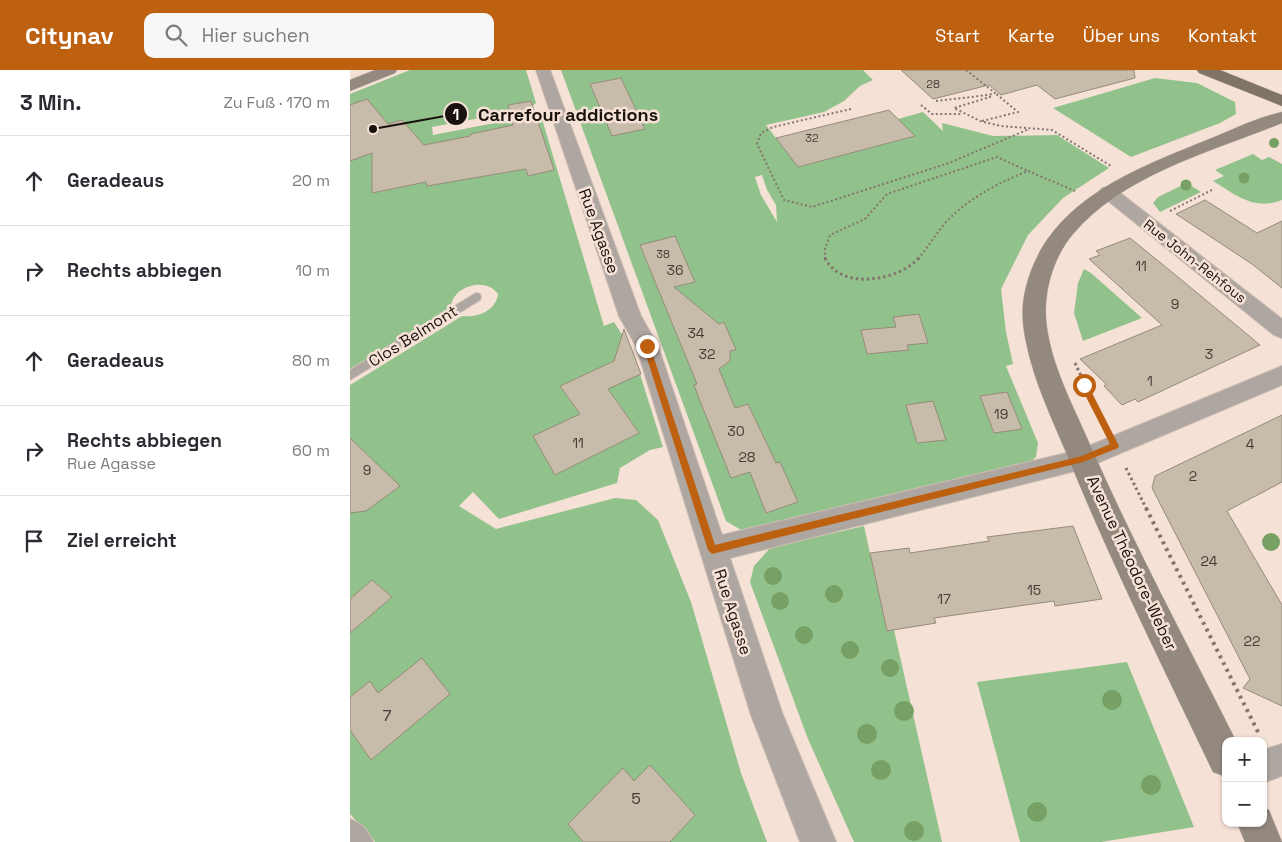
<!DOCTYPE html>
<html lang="de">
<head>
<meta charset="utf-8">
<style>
	:root { --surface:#fff; --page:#f7f7f7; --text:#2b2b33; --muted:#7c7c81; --line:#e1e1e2; --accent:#bd6010 }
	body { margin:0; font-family:"Space Grotesk",sans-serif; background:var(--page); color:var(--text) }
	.controls { position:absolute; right:15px; bottom:15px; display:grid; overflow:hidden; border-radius:10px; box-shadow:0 1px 4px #0004 }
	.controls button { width:45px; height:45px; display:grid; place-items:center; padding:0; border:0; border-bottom:1px solid var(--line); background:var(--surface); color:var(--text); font:25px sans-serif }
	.stop { position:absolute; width:15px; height:15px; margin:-11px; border:4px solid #bd6010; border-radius:50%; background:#fff }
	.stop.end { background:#bd6010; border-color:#fff; box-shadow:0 1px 5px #0008 }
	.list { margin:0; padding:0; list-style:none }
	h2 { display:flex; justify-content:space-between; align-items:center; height:65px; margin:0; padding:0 20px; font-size:21px }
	h2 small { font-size:16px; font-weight:400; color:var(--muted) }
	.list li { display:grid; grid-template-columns:32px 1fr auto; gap:15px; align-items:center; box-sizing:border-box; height:90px; padding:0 20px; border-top:1px solid var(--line) }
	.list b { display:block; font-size:19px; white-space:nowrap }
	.list p { margin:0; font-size:16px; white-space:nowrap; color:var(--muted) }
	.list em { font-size:16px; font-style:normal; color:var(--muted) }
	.icon { flex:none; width:28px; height:28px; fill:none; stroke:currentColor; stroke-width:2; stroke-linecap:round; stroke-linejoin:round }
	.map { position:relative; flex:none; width:932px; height:772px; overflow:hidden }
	header { display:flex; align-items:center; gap:30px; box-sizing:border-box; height:70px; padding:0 25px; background:var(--accent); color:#fff }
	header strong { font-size:24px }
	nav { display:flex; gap:28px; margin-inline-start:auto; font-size:18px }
	.search { width:350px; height:45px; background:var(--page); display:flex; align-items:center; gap:12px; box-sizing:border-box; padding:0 18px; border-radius:10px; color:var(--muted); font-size:19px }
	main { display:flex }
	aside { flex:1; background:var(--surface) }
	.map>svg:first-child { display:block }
	.green { fill:#92c28c; fill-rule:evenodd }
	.building { fill:#c7bbaa; stroke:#968b7a }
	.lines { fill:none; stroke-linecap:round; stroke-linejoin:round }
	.lane-casing { stroke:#cebcb2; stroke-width:2 }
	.street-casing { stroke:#cebcb2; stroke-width:2 }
	.secondary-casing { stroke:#cebcb2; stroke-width:1 }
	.primary-casing { stroke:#cebcb2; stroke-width:1 }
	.path-far2 { stroke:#83756e; stroke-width:2; stroke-dasharray:2 2.5; stroke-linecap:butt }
	.path-far1 { stroke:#83756e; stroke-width:3; stroke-dasharray:2.5 3; stroke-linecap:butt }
	.path { stroke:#83756e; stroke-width:4; stroke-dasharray:3 4.5; stroke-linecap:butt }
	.lane { fill:#aea7a1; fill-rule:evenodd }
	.street { fill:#aea7a1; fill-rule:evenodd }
	.secondary { fill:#93897f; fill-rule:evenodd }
	.primary { fill:#807368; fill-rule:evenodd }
	.tree { fill:#77a064 }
	.route { fill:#bd6010 }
	.labels { text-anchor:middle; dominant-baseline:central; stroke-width:5; stroke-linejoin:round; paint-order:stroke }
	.far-number-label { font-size:11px; fill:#443c35 }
	.far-street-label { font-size:14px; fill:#19120e; stroke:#f6e1d6 }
	.number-label { font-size:14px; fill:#443c35 }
	.street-label { font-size:16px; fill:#19120e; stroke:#f6e1d6 }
	.near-number-label { font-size:16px; fill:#443c35 }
	.leader { fill:none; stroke:#19120e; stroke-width:2 }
	.callout-dot { fill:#19120e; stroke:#f6e1d6; stroke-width:2 }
	.mark-label { font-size:15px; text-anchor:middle; font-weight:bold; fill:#fff }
	.callout-label { font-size:18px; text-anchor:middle; font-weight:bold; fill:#19120e; stroke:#f6e1d6; stroke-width:5; stroke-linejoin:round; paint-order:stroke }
</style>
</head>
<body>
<header>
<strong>Citynav</strong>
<div class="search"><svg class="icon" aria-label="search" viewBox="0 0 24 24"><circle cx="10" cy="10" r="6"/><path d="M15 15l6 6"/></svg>Hier suchen</div>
<nav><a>Start</a><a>Karte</a><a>Über uns</a><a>Kontakt</a></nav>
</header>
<main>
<aside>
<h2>3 Min.<small>Zu Fuß · 170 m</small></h2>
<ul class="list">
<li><svg class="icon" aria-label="ahead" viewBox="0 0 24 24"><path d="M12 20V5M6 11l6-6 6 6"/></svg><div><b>Geradeaus</b></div><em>20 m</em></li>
<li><svg class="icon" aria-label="right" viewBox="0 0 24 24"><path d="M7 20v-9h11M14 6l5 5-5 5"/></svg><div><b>Rechts abbiegen</b></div><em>10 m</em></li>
<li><svg class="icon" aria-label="ahead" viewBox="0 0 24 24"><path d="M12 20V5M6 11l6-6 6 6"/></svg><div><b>Geradeaus</b></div><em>80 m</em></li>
<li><svg class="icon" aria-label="right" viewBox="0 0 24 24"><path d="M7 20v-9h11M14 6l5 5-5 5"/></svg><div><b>Rechts abbiegen</b><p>Rue Agasse</p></div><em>60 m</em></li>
<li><svg class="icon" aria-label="arrive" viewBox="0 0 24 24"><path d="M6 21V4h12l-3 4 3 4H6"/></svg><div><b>Ziel erreicht</b></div></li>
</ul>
</aside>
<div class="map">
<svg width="932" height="772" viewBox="0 0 932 772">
	<rect width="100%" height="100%" fill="#f6e1d6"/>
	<path class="green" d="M60,0H176L186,33L179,39L82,57L83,65L181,46L192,49L254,256L264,252L283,282L313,377L300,380L270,398L267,413L149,449L123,422L109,436L146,459L265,428L286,430L308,450L341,532L391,703L417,772H25L0,744V315L112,246C127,248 146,241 148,224C136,206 101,216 101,238L0,299V24ZM264,327L289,363L257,379L230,344Z
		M211,0H513L523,10L510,16L494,31L474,42L416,55L448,97L565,66L548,49L573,42L593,61L592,53L643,66L707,65L759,98L713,128L678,165L651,219L656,262L663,294L656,296L688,373L686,387L676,396L406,460H391L376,451ZM412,105L417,120L426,135L427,152L411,125L405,107Z
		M805,8L847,13L885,32L886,44L870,53L781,87L703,38Z
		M903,84L912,90L919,87L932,94V130C904,141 886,125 863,111L874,106L865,100Z
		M837,113L851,122L810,142L803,133L808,127Z
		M734,199L741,203L792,248L733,271L724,243L728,213Z
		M514,456L537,560H544L592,772H504L458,669L400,512L404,496L420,478Z
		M777,592L844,757L751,772H670L627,612Z"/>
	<path class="building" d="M551,0H784L785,8L705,29L687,15L651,25L639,15L583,29Z
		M271,8L295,59L262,66L240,14Z
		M17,29L38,54L52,50L74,75L120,66L121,64L163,55L158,35L181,31L204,100L178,106L176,99L77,116L76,112L22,123V83L0,91V35Z
		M539,40L565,66L448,97L426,68Z
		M855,130L907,163L932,151V218L902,194L826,144Z
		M325,166L345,212L324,217L369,254L374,252L386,280L380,281V291L369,299L385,338L398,334L426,393L430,392L448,432L416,443L400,402L381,408L348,326L344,315L347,314L290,175Z
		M780,168L828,207L910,275L788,332L785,329L772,335L754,316L756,314L730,289L812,255L739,189L750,185L746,181Z
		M569,244L578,273L557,275L559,280L517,284L511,260L546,257L543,247Z
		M274,259L291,304L258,319L289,363L205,405L183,366L230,344L210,316L264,291Z
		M657,322L672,359L644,363L630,326Z
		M583,331L596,370L567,373L556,335Z
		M932,345V412L877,441L932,535V636L893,618L900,609L802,418L805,406Z
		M0,368L50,416L16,441L0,443Z
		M723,456L752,529L705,536L704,531L584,548L586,553L537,561L520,483L559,478L560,483L639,471L637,467Z
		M22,510L42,527L0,563V529Z
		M72,588L100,624L21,690L0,660V627L20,611L28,623Z
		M300,695L345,745L320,772H233L218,754L273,698L284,711Z"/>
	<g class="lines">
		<defs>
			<path id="lane" d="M126,223L130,224L131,227L130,230L0,310V300Z"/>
			<path id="street" d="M186,0H200L291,246L308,276L372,465L729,380L932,296V315L733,399L380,488L433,645L486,772H450L401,645L286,276L269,246Z
				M758,117L764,118L932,249V268L924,265L752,126L749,122L752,118Z
				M932,674V706L913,713V680Z
				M0,749C13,754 17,759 23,772H0Z"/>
			<path id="secondary" d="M25,0H47L45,3L0,21V10Z
				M932,42V53C861,82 774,104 723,164C702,189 692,226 697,258C703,300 725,339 741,377C785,477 837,573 886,671H876V707L863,702C814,599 763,497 720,392C704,353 684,313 676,272C672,254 671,235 676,217C697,133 780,101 852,72C878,62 905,48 932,42Z
				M913,737L919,740L932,772H895L887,753H913Z"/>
			<path id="primary" d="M847,0H870L932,25V36L849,3Z"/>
		</defs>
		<use href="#lane" class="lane-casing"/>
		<use href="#street" class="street-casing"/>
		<use href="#secondary" class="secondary-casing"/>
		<use href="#primary" class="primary-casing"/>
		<path class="path-far2" d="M616,0L645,23L638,25
			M586,31L638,25L640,27L604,38L630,51L651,56L702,60L761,96
			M571,35L582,44H612
			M501,39L423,57L411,63L407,74L434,130L462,137L599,93L679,59
			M632,51L668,42L645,23
			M678,101L725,121
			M820,141L862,120
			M475,189V179L480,165L515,149L537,124L647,87L678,101
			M568,189C578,177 586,164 596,152C619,128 648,113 678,101"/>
		<path class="path-far1" d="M475,188C491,221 548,211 569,188
			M725,293L753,353
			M776,398L797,440"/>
		<path class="path" d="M796,438L910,666"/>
		<use href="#lane" class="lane"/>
		<use href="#street" class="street"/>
		<use href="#secondary" class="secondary"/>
		<use href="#primary" class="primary"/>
	</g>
	<g class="tree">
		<circle cx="924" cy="73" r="5"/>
		<circle cx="894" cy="108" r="5.5"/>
		<circle cx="836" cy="115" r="5.5"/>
		<circle cx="921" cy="472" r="9"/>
		<circle cx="423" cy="506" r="9"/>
		<circle cx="484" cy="524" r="9"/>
		<circle cx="430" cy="531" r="9"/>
		<circle cx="454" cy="565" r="9"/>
		<circle cx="500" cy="580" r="9"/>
		<circle cx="540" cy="598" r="9"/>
		<circle cx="762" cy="630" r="10"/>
		<circle cx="554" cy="641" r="10"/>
		<circle cx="517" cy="664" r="10"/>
		<circle cx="531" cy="700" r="10"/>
		<circle cx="801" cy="715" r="10"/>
		<circle cx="687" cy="742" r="10"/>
		<circle cx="564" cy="761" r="10"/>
	</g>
	<path class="route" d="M297,274L300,276L365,475L732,386L760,374L730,315L734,312L737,313L769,376L768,378L733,392L362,484L358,480L293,276Z"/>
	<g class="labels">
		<g class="far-number-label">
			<text x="583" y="14">28</text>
			<text x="462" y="68">32</text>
			<text x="313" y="184">38</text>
		</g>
		<g class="far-street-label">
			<text transform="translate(845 191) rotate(38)">Rue John-Rehfous</text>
		</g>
		<g class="number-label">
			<text x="791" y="196">11</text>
			<text x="325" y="200">36</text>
			<text x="825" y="234">9</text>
			<text x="346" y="263">34</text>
			<text x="357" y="284">32</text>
			<text x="859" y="284">3</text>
			<text x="800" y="311">1</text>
			<text x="651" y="344">19</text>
			<text x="386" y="361">30</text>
			<text x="228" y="373">11</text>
			<text x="900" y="374">4</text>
			<text x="397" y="387">28</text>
			<text x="17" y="400">9</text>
			<text x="843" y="406">2</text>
			<text x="859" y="491">24</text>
			<text x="684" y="520">15</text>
			<text x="594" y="529">17</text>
			<text x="902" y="571">22</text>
		</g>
		<g class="street-label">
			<text transform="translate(249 161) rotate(70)">Rue Agasse</text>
			<text transform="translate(63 266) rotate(-32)">Clos Belmont</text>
			<text transform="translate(782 493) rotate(65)">Avenue Théodore-Weber</text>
			<text transform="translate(383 542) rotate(72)">Rue Agasse</text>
		</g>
		<g class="near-number-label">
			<text x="37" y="645">7</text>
			<text x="286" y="728">5</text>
		</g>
	</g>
	<path class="leader" d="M23 59L106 44"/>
	<g class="callout-dot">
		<circle cx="23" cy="59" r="5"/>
		<circle cx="106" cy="44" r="12"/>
	</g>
	<g class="mark-label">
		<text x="106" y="50">1</text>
	</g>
	<g class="callout-label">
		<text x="218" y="51">Carrefour addictions</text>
	</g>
</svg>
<div class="controls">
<button>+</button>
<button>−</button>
</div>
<div class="stop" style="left:734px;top:315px"></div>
<div class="stop end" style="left:297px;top:276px"></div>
</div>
</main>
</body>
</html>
